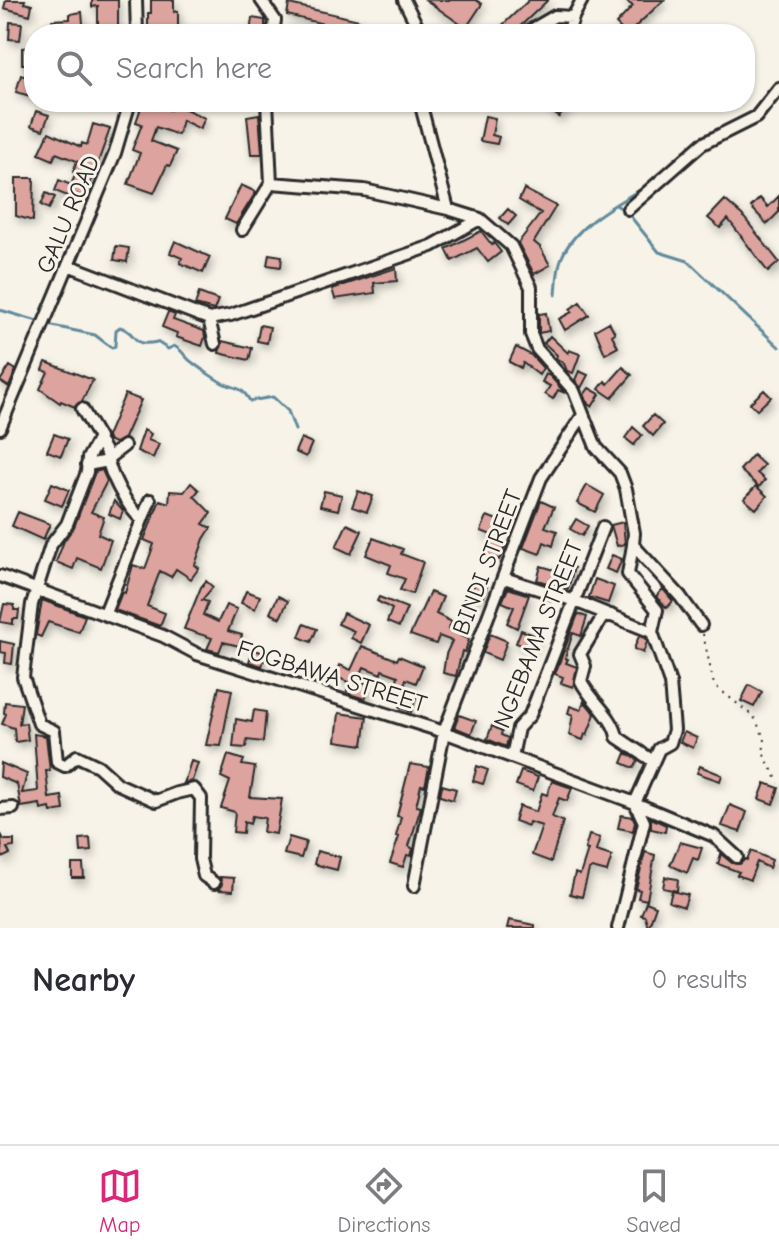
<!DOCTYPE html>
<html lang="en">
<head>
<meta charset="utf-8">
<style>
	:root { --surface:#fff; --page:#f7f7f7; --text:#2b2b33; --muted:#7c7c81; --line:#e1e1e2; --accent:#db2777 }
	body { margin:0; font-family:"Comic Neue",sans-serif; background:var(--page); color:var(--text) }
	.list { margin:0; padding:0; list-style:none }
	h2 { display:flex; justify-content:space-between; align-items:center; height:104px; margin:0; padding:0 32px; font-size:34px }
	h2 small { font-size:26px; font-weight:400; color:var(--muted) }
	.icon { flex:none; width:44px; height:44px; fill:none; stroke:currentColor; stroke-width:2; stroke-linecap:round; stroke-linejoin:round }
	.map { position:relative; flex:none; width:779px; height:928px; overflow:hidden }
	.search { position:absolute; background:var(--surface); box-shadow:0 2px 6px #0004; left:24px; right:24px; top:24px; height:88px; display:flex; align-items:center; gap:20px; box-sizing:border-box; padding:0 28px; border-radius:32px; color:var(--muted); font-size:30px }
	.sheet { height:216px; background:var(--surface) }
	nav { display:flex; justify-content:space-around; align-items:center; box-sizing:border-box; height:112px; border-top:2px solid var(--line); background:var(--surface); font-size:22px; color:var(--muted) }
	nav a { display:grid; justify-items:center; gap:4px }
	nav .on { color:var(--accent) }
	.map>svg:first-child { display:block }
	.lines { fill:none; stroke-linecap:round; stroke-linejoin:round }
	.stream { stroke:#628a9c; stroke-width:3 }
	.building { fill:#dda39e; stroke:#2b2b2b; stroke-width:2; filter:url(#shadow) }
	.street-casing { stroke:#2b2b2b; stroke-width:16 }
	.path { stroke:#2b2b2b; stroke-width:2; stroke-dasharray:2 6; stroke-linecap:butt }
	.street { stroke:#f7f3e8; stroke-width:10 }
	.labels { text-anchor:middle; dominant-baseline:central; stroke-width:6; stroke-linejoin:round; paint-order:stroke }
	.street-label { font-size:24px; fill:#2b2b2b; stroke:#f7f3e8 }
</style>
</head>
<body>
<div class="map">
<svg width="779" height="928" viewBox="0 0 779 928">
	<defs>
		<filter id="shadow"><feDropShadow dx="2.5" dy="4.5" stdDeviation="4" flood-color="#0004"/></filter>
	</defs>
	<rect width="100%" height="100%" fill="#f7f3e8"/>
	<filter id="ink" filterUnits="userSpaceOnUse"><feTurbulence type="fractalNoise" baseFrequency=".0125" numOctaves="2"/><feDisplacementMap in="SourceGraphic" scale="16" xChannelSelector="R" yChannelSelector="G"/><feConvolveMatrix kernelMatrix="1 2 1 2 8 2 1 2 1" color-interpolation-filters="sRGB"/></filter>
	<g filter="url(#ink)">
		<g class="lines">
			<path class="stream" d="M616,205L627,212L659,252L688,261L779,347
				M556,295C557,283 557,268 562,257C576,223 622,201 653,182
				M0,310L41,322
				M48,325L95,335L112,348L115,346L116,330L120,327C139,333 130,348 157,342L168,349L174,346C184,351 185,358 193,363C198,367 221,383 225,384C238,388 243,389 250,401L273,397L288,411L295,430"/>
		</g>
		<path class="building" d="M6,0H25L24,3L32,5L30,15L4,8Z
			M92,0H118V34H98V6L92,7Z
			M151,0H174V12L178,11V34H148V13H151Z
			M426,0H476L482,4L462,34H454L460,24Z
			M529,0H548L512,34H493Z
			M624,0H664L635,27L639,30L635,34H626L616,24L633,6Z
			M289,4L359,20V23L395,31V34H364L287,15Z
			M82,12L84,34H47V25L51,26L52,20L70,19V14Z
			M252,18L265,20V34H250Z
			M10,22L22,23L20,40L9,39Z
			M34,47V64H22V48Z
			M21,75L34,79L30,96L16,92Z
			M143,102L170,110L173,102H183L181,107L205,118L200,129L182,120L178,135L156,127L151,141L177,151L170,166L167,165L154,193L128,184L140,153L132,150L142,124L136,122Z
			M556,102H571L559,117L550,110Z
			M36,111L49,115L43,130L31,126Z
			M259,114L262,154H251L247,116Z
			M485,116L495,118L492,135L499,137L497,144L480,141Z
			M93,124L110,129L85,198L71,192L70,197L55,191L59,180L71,185L76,173L73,172L77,161L56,153L53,160L39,154L49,132L81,147L82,143L87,145Z
			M16,178H34L33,221L16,216Z
			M241,185L256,192L236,224L225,219Z
			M524,189L556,206L534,242L540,247L550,265L534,274L518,243L541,213L519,200Z
			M46,193L55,197L49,209L41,205Z
			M779,196V212L767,224L751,207L760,198L768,207Z
			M725,200L742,215L779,262L768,272L728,219L720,228L708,218Z
			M508,209L516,216L508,225L500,218Z
			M481,231L492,245L494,243L501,252L488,262L477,248L452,261L446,249Z
			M175,241L210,257L203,273L180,263L182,258L170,253Z
			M116,246L129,248L127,262L114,260Z
			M269,254L282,256L281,267L267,265Z
			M396,268L397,281L374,283L375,293L335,299L332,289Z
			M199,293L218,300L214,310L195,305Z
			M580,302L589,315L565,330L559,319L572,312L570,309Z
			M168,312L175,315L173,320L204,331L205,337L202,346L176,337L177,333L162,327Z
			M546,313L549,331L539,333V314Z
			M609,322L615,333L612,335L618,347L605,354L595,330Z
			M260,325L270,327L267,343L257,341Z
			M550,336L568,353L569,350L580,354L573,373L567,371L564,364L556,358L557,355L544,343Z
			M222,341L252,348L249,360L219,353Z
			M516,347L531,355L543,368L539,375L523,363L521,368L509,362Z
			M46,362L93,380L82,401L75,407L61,401L60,403L40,389L48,372L43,370Z
			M10,366L16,370L9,387L0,381Z
			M623,367L632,375L612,398L599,389L605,381L608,384Z
			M579,371L588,375L581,388L575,380Z
			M546,374L550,376L565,393L558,390L553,399L545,394L550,386L542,382Z
			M589,388L600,394L592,407L588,404L584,395Z
			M764,390L771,397L757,410L750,403Z
			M125,394L141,400L124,438L115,443L108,440L107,436Z
			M653,415L663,424L653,436L643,426Z
			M633,427L642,435L634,445L625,438Z
			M144,430L151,434L148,440L159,444L153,458L137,451Z
			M54,434L68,439L61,456L47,451Z
			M301,438L312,443L306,457L295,452Z
			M753,455L764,465L757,473L765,480L759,487L740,470Z
			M102,470L107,481L91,512L104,517L98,534L111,540L101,568L77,558L73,569L56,562L64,541L74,527L95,472Z
			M52,483L69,490L62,506L45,499Z
			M191,483L199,490L194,496L211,513L203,524L211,528L204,539L195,565L199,568L191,579L176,569L171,577L160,571L147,606L165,613L160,626L115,610L122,592L125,593L133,565L145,569L154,544L144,540L160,500L169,503L170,491L184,492Z
			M587,485L604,495L595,512L577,503Z
			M756,486L767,496L756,509L744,499Z
			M324,491L342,495L338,510L320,506Z
			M358,491L373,496L367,512L352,507Z
			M114,501L123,511L120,519L109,514Z
			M541,501L554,507L545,527L557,531L553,546L544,542L540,554L523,548Z
			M18,512L50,524L43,540L12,526Z
			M487,516L500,521L494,536L481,531Z
			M576,519L588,526L582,536L570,529Z
			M623,522L625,544L617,546L611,525Z
			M347,524L362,531L351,554L336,547Z
			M373,538L403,549L401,554L423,562L412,594L400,590L405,579L388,573L391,565L366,555Z
			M490,538L506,545L499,560L484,554Z
			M612,555L622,559L616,573L606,569Z
			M560,563L574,568L568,589L537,580L541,566L558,571Z
			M595,579L614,586L608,603L589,597Z
			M206,581L213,587L202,600L208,602L203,615L218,622L226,605L237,609L228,631L242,635L239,646L223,642L219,652L207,649L212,638L184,629L201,587Z
			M475,582L487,585L483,598L471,594Z
			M508,588L529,595L517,628L507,623L514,607L502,602Z
			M663,589L673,601L667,608L656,596Z
			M246,591L260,596L255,609L241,603Z
			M430,592L443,597L436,614L452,622L448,629L462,633L461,636L469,639L465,652L462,651L456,676L443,673L446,654L452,641L439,636L436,644L410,635Z
			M278,596L288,601L280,618L270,613Z
			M379,597L407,608L399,627L387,622L392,609L377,601Z
			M465,597L473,601L467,613L459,609Z
			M42,600L85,616L79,632L48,622L41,637L36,635Z
			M4,604L14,605V610H19L18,619H13V624L0,622Z
			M343,613L369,625L361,643L351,638L354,631L338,624Z
			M578,614L587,617L581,636L573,633L565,658L568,659L566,663L577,667L573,687L561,683L563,677L555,674Z
			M304,624L317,629L311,642L299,637Z
			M521,630L537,636L532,649L516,643Z
			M490,634L507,641L500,660L483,653Z
			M639,636L646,638L647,642L643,653L634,649Z
			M0,641L14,644L12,664L5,663L6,653L0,652Z
			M362,646L397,660L399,656L423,666L416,683L406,679L401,695L394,693L398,676L382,670L381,674L364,667L358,680L370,685L365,699L346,693L350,683L337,677L339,674L336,673L340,665L351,670Z
			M253,649L266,654L262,666L249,662Z
			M749,685L762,692L754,707L741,701Z
			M219,687L232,690L221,746L206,745Z
			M406,694L416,698L411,712L400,707Z
			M584,701L595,714L587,735L585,734L583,740L569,735L573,715L568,713L570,706L581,710Z
			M5,702L22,704L19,724L26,723L28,740L15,742L14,728L2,724L6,714L4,713Z
			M254,710L266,712L263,742L247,740L246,748L233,747L236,719L252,722Z
			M339,713L367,717L363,745L336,741Z
			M459,715L476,721L471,734L454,727Z
			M492,726L502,731L501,735L508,738L506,747L487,739Z
			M684,732L697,738L693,748L680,742Z
			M34,734L46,736L50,771H46L49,798L62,796L64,810L51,812L50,808L41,810L40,804L21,807L17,784L0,777L1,763L27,774L22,793L38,791Z
			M626,753L638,760L634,768L622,763Z
			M228,755L244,760L242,765L255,767L250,797L282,799L276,834L263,832L265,818L252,816L250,824L244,822L243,833L233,832L235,812L221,808L230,781L221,777Z
			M191,761L198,763L192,781L184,783Z
			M410,764L429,767L425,786L421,785L416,806L421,807L409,846L413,849L411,856L407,855L403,867L390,863L399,837L396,836L401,817L397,816Z
			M477,766L488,770L483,784L473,781Z
			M700,766L722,775L720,781L697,773Z
			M521,771L538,777L533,791L516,785Z
			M552,781L572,788L567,801L559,798L552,817L563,821L551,862L532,855L542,826L529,822L528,826L514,821L519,806L536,812L542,793L547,795Z
			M765,783L779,788L773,804L759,799Z
			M442,785L456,789L453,800L440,796Z
			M730,805L747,812L740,832L722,826Z
			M621,815L633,817L635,822L633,831L618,828Z
			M651,818L666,825L665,832L651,829Z
			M1,834L4,840H14V847L7,848L10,854L2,858Z
			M589,835L600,838L596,851L612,856L607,872L592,868L589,870L582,897L570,894L575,873L580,875L588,850L585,849Z
			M289,837L306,842L301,858L284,854Z
			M90,838L91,851L81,852L80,839Z
			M680,842L702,848L698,860L693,858L687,873L670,865Z
			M317,851L340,857L337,870L314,864Z
			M751,851L772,860L769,868L757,862L750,880L737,875L739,872L718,864L721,854L732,863L740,864L745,859L747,860Z
			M645,852L655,855L647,900L638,898L640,890L636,889Z
			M72,864H83L84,878H72Z
			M220,877L234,878L233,891L219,890L222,884Z
			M665,877L678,879L677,891L663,888Z
			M672,891L688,895L684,907L669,902Z
			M646,902L656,906L648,928L645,916L641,915Z
			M509,920L535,925V928H507Z"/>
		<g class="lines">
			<defs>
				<path id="street" d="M136,0L137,34
					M261,0L275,20L273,34
					M404,0L421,34
					M524,34L555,16L573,17L582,0
					M568,34L573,17
					M267,102L271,183
					M420,102L448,209
					M271,183L364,190L448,209L480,219L511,246L531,287V334L537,349L574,391L596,447L620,473L626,489L634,533L633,545L680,596L701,625
					M628,209L702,144L756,117L779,88
					M242,230L271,183
					M68,265L209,319L231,315L432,246L480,219
					M209,319L215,344
					M82,409L99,438L88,458L87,472L67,524L51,545L32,604L23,677L39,724L54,731L57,762L65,766L77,756L98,766L118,784L156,801L177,793L194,789L201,798L200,859L204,876L214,883
					M0,428L115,153L130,102
					M98,441C108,451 107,463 113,476C120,492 129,508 142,520
					M87,465L103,462L124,446
					M633,545L628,574L657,610L652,632L670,683L674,730L670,743L659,749L635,803L714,836L737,857
					M0,576L163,636L197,654L444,732L635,803L644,822L618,928
					M504,578L575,601L652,632
					M105,613L150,500
					M611,615L602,618L580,654L585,666L581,681C590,700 614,717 617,737L653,761
					M512,757L518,728L530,715L603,527
					M0,809L13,808
					M414,886L444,732L541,478L583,415"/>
			</defs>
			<use href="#street" class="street-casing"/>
			<path class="path" d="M703,634L714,685L754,717L765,739L763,753L779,783"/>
			<use href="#street" class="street"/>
		</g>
	</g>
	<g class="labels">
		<g class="street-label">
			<text transform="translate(68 214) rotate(-67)">GALU ROAD</text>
			<text transform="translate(487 562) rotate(-69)">BINDI STREET</text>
			<text transform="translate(538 634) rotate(-68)">NGEBAMA STREET</text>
			<text transform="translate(332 676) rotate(17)">FOGBAWA STREET</text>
		</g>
	</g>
</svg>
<div class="search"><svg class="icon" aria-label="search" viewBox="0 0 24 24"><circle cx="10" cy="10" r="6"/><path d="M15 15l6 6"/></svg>Search here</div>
</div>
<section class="sheet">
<h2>Nearby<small>0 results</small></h2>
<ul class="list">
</ul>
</section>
<nav>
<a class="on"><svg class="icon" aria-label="map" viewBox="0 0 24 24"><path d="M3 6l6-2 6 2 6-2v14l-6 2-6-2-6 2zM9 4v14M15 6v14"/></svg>Map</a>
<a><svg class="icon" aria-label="directions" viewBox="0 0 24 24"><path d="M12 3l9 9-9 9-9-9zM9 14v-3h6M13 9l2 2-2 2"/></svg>Directions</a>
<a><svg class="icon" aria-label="saved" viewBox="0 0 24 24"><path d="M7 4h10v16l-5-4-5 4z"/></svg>Saved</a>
</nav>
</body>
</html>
